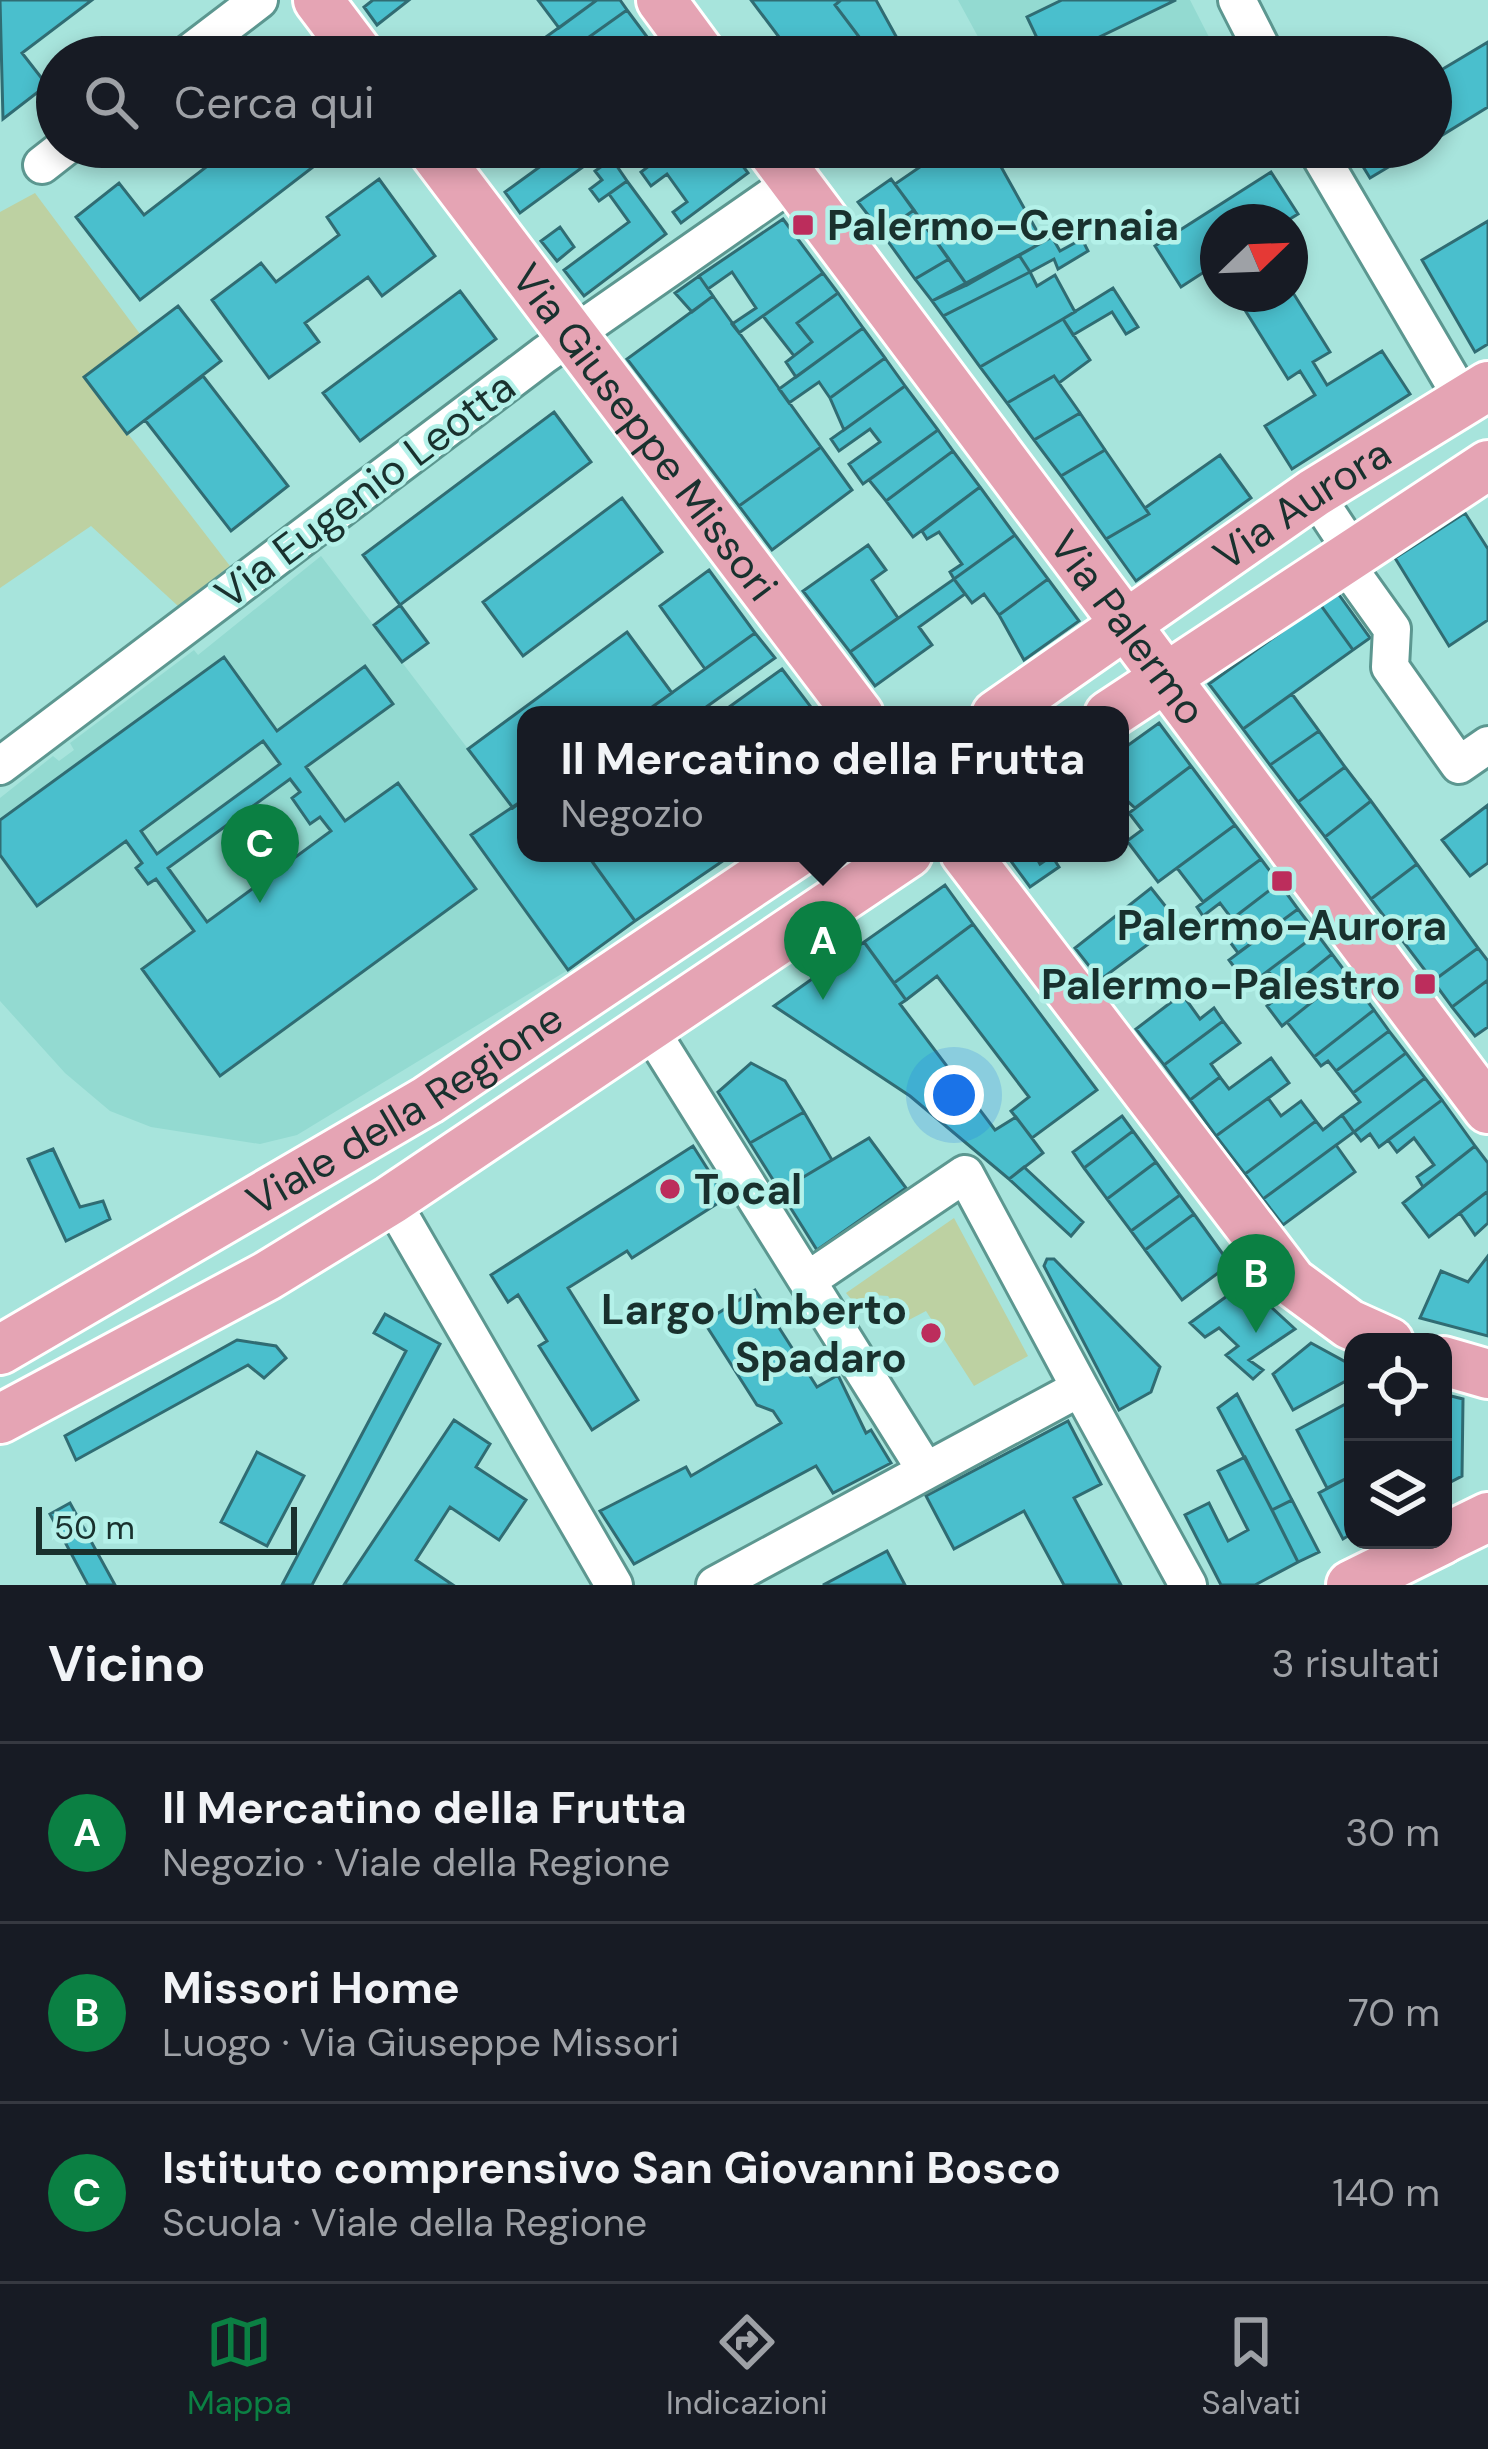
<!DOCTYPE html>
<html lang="it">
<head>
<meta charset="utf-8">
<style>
	:root { --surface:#171b24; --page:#242831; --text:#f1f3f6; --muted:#9ea1a6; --line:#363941; --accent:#0b8043 }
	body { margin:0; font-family:"DM Sans",sans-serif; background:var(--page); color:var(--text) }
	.controls { position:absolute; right:36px; bottom:36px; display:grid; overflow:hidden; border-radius:24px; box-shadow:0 6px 18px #0003 }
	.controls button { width:108px; height:108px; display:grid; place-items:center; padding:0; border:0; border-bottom:3px solid var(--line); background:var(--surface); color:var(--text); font:60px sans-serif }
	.compass { position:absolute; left:1200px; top:204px; width:108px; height:108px; border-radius:50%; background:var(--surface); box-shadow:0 6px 18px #0003; rotate:67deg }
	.scale { position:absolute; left:36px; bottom:30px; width:261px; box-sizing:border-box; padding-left:12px; border:6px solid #19312e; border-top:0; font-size:33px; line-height:42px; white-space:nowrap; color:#19312e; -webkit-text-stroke:9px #b4f1e9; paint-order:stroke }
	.you { position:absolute; left:954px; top:1095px; width:42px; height:42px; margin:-30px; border:9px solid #fff; border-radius:50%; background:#1a73e8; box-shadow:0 0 0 18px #1a73e833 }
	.badge { display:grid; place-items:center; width:78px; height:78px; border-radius:50%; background:var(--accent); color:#fff; font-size:39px; font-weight:700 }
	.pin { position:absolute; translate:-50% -99px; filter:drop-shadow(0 3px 6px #0008) }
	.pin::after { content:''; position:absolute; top:63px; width:42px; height:36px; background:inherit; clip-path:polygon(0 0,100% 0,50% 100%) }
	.popup { position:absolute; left:517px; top:706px; width:612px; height:156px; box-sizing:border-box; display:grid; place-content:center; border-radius:24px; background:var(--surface); filter:drop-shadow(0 3px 9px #0005); font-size:39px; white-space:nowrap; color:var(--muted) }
	.popup b { font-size:45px; color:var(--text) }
	.popup::after { content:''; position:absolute; left:50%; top:100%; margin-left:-24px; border:24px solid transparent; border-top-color:var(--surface) }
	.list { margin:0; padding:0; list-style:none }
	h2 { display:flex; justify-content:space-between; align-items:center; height:156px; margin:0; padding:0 48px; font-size:51px }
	h2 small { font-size:39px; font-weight:400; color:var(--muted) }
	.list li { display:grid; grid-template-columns:78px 1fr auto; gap:36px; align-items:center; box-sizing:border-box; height:180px; padding:0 48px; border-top:3px solid var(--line) }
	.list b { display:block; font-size:45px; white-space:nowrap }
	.list p { margin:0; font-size:39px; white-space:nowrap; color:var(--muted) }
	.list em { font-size:39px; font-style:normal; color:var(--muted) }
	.icon { flex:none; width:66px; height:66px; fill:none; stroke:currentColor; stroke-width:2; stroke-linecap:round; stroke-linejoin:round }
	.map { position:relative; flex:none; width:1488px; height:1585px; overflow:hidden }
	.search { position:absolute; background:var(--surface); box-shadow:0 6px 18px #0003; left:36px; right:36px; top:36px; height:132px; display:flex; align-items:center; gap:30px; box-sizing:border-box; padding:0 42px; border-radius:66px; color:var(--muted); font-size:45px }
	.sheet { height:696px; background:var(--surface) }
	nav { display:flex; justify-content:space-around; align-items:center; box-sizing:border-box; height:168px; border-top:3px solid var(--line); background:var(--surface); font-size:33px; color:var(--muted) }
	nav a { display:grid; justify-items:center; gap:6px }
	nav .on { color:var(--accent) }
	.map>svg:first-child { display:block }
	.built { fill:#93dad1 }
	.green { fill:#bdd1a2 }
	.building { fill:#4abfcd; stroke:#306c73; stroke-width:3; fill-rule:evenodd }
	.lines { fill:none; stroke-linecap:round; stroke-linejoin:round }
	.minor-casing { stroke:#5c9790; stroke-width:42 }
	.major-casing { stroke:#fff; stroke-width:54 }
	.minor { stroke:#fff; stroke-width:36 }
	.major { stroke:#e5a4b4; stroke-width:48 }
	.poi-dot { fill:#bc2d5c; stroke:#b4f1e9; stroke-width:4.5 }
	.labels { text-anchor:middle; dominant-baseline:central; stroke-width:9; stroke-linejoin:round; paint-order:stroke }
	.poi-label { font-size:42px; font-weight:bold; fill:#19312e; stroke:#b4f1e9; text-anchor:start }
	.street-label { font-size:42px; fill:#19312e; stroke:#b4f1e9 }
</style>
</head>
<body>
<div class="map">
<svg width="1488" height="1585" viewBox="0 0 1488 1585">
	<rect width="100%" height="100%" fill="#a7e4dc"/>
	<path class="built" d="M958,0H1190L1211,41L1206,44L1211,55L989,57Z
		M321,556L513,808L471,836L568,970L297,1135L260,1144L151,1127L110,1111L65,1073L0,1001V798L53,756L59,761L74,750L70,743L194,650L198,655Z"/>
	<path class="green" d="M35,193L140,334L85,378L230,566L178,606L91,526L0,588V212Z
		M954,1218L1028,1356L974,1386L926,1311L905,1322L888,1296L873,1295L856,1305L846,1293Z"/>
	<path class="building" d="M0,0H92L22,53L47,85L3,119Z
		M373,0H409L377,25L364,7Z
		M538,0H597L559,28Z
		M597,0H620L627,10L561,57H539L532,47Z
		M841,0L835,5L872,54L898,40L907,57H794L751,0Z
		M841,0H876L898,40L872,54L835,5Z
		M1062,0H1176L1058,57H1046L1027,17Z
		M627,10L662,57H561Z
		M1488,42V107L1431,142V76Z
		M232,147H339L140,300L76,217L119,183L144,215Z
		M567,147H574L587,164L520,213L505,192Z
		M674,147H729L748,173L681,223L673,212L687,202L667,174L651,186L641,172Z
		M949,147H990L1043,242L967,285L895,184Z
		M1351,147H1422L1370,178Z
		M612,159L627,181L599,201L590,189L602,180L595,171Z
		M1271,172L1298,214L1285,222H1218V263L1181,287L1155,246Z
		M379,179L435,256L382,296L368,277L305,323L319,342L269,378L212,300L261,263L276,282L339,235L327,217Z
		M891,179L914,210L882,233L858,202Z
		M627,181L666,234L584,296L564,270L629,222L609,194Z
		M914,210L949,259L915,279L882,233Z
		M783,219L823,273L739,333L732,324L756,308L732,272L708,289L699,276Z
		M1488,221V344L1475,352L1422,260Z
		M560,227L574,247L557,261L541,241Z
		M1052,237L1060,251L1082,239L1088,251L1058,269L1054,259L1030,272L1019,255Z
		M1019,255L1030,272L943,316L932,301Z
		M949,259L967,285L932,301L915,279Z
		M1030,272L1037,286L1055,275L1075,312L980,367L943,316Z
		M823,273L838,293L797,323L812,342L794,356L763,316Z
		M699,276L713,296L692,312L675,293Z
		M1113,288L1138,327L1126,334L1112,312L1073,335L1063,319Z
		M1290,288L1330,352L1313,362L1327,385L1382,351L1410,394L1292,469L1265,426L1315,395L1300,371L1288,379L1235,294H1290Z
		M460,291L496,339L360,441L323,393Z
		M838,293L863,328L796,377L786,362L812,342L797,323Z
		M713,296L821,447L739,506L627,359Z
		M178,306L221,361L127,434L84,377Z
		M1063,319L1090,360L1059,383L1054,376L1007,403L980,367Z
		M863,328L885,358L830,398L819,382L789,403L779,389Z
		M885,358L905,386L844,430L830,398Z
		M203,376L288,486L231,531L145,420Z
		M1054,376L1080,413L1034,440L1007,403Z
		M905,386L938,430L863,484L849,464L880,442L870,429L839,451L831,439Z
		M554,412L591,462L400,605L363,555Z
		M1080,413L1105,450L1061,476L1034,440Z
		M938,430L953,451L886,501L869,480Z
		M821,447L852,490L772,550L739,506Z
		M1105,450L1149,514L1106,539L1061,476Z
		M953,451L980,487L913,537L886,501Z
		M1220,455L1251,498L1136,581L1106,539L1149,514L1145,508Z
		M980,487L1015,535L954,579L950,572L962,564L939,532L927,539L922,531Z
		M622,498L662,552L523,656L483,602Z
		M1465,513L1488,549V620L1449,646L1395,558Z
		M1015,535L1048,579L999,615L984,594L972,603L954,579Z
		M868,545L886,570L872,580L898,618L850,652L803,591Z
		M709,570L755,633L705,669L660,606Z
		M954,579L965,594L919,627L932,645L875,686L850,652Z
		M1048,579L1079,621L1024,660L999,615Z
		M1337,592L1370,638L1353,650L1320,604Z
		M1320,604L1353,650L1243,729L1209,684Z
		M400,605L428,643L402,662L374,625Z
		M627,632L672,693L641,715H526V798L513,808L468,749Z
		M755,633L775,658L695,715H641Z
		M224,657L277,731L365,666L393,704L306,767L345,821L398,783L476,889L220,1076L142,969L194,931L156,879L148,884L136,868L142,863L126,841L37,906L0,855V820ZM263,741L280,764L157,854L141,831ZM290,779L300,792L292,798L310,824L320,817L331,831L207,922L168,868Z
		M782,669L814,711L718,715Z
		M1292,694L1319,731L1270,765L1243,729Z
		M1159,723L1191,766L1135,808L1120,794V751Z
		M1319,731L1345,767L1298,802L1270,765Z
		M1191,766L1235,825L1158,882L1127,841L1142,830L1129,813Z
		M1345,767L1371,801L1325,837L1298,802Z
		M526,798V853H586L635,921L568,970L471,835Z
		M1371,801L1417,864L1371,899L1325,837Z
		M1488,805V863L1470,876L1442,840Z
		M1235,825L1261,859L1203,902L1177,868Z
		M586,853H724L727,858L635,921Z
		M1005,853H1034L1040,864L1052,856L1059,867L1030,887Z
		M1261,859L1279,883L1232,919L1220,903L1203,916L1197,907Z
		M1417,864L1478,948L1433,981L1371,899Z
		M1279,883L1298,909L1238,953L1230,942L1242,933L1232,919Z
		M945,885L973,924L894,983L864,942Z
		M1151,888L1178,922L1100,980L1075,948Z
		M1298,909L1317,934L1248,986L1229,960Z
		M973,924L1097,1090L1032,1138L1011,1111L1029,1097L937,976L906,1000L894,983Z
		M1317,934L1332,954L1285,992L1268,971Z
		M864,942L906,1000L900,1004L995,1130L1016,1117L1043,1153L1009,1179L910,1096L774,1006Z
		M1478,948L1488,961V980L1452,1007L1433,981Z
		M1332,954L1347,974L1282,1026L1267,1006Z
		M1347,974L1374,1010L1314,1057L1287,1022Z
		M1488,980V1027L1475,1036L1452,1007Z
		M1182,994L1200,1019L1214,1008L1223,1021L1164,1065L1136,1029Z
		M1374,1010L1389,1031L1336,1071L1328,1061L1321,1066L1314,1057Z
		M1223,1021L1240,1043L1211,1064L1220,1077L1190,1100L1164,1065Z
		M1389,1031L1406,1053L1353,1093L1336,1071Z
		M1406,1053L1425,1078L1354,1132L1342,1115L1360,1102L1353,1093Z
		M1271,1058L1289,1083L1216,1136L1190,1100L1220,1077L1229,1089Z
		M751,1063L785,1081L804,1112L750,1143L718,1092Z
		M1425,1078L1442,1100L1379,1147L1370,1134L1361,1141L1354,1132Z
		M1268,1098L1281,1116L1301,1101L1316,1121L1245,1174L1216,1136Z
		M1442,1100L1475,1146L1423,1187L1417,1177L1434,1165L1414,1138L1397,1152L1388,1140Z
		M804,1112L832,1160L780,1191L750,1143Z
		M1342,1115L1354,1132L1263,1199L1245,1174L1316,1121L1323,1130Z
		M1122,1116L1133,1131L1084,1168L1073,1152Z
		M1133,1131L1156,1162L1107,1199L1084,1168Z
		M869,1138L906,1188L817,1250L780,1191Z
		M1336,1145L1355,1172L1283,1225L1263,1199Z
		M693,1146L726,1198L632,1258L627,1251L568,1288L638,1400L592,1430L539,1346L547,1341L518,1295L508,1302L491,1275Z
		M1475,1146L1488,1163V1191L1429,1237L1403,1203Z
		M53,1149L80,1207L103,1201L110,1219L66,1241L28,1159Z
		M1156,1162L1180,1195L1131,1231L1107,1199Z
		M1024,1167L1083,1222L1071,1236L1009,1179Z
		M1488,1191V1223L1475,1235L1460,1213Z
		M1180,1195L1194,1214L1145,1250L1131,1231Z
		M1194,1214L1230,1264L1182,1300L1145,1250Z
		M1488,1256V1336L1420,1318L1441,1271L1468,1282Z
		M1047,1259H1054L1160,1367L1151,1392L1119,1410L1044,1266Z
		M1245,1283L1295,1329L1249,1360L1263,1370L1253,1379L1226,1355L1238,1346L1219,1328L1205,1337L1190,1323Z
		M755,1290L817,1387L838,1375L866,1433L871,1430L891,1463L833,1493L816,1466L634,1564L600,1511L686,1467L691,1476L781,1423L773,1411L757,1405L704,1322Z
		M385,1314L440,1344L312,1585H282L406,1351L374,1333Z
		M237,1340L276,1346L286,1358L264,1378L248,1365L76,1460L65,1436Z
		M1311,1343L1353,1366V1377L1293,1410L1273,1374Z
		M1237,1394L1292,1500L1272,1510L1218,1408Z
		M1443,1394L1463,1399L1462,1476L1443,1486Z
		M1353,1400V1475L1327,1488L1297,1430Z
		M454,1420L490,1444L476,1467L526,1500L499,1540L450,1507L416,1560L453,1585H344Z
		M1068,1421L1101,1484L1074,1498L1121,1585H1064L1024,1511L954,1549L926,1496Z
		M257,1452L304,1476L267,1546L221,1522Z
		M1245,1457L1298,1562L1255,1585H1221L1185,1515L1209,1503L1228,1541L1248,1530L1218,1471Z
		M1353,1475V1533L1343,1539L1319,1493Z
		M1292,1500L1319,1552L1298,1562L1272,1510Z
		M70,1503L115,1585H88L50,1514Z
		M887,1551L905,1585H823Z"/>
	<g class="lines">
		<defs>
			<path id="minor" d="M1237,0L1266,57
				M184,57L259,0
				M1315,147L1464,401
				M42,165L65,147
				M1314,493L1353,552
				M1342,559L1392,629L1390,667L1459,765L1488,745
				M0,766L544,355L794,181
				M651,1031L926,1471L1080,1388L965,1174L808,1280
				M391,1200L614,1585
				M1080,1388L1188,1585
				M715,1585L926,1471"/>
			<g id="major">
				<path d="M318,0L361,57"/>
				<path d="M661,0L703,57"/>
				<path id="s1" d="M430,147L859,715"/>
				<path id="s2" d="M769,147L1488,1109"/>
				<path id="s3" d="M996,715L1314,493L1488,386"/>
				<path d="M1109,715L1488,465"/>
				<path d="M965,853L1292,1282L1349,1324L1389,1342"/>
				<path id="s4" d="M0,1350L428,1100L796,853"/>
				<path d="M1443,1361L1488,1374"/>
				<path d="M0,1419L267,1276L391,1200L908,853"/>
				<path d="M1443,1539L1488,1517"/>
				<path d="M1351,1585L1442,1540"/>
			</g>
		</defs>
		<use href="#minor" class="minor-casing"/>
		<use href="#major" class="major-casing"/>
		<use href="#minor" class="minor"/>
		<use href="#major" class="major"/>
	</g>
	<g class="poi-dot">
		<rect x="791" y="213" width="24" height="24" rx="6"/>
		<rect x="1270" y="869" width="24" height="24" rx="6"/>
		<rect x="1413" y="972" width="24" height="24" rx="6"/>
		<circle cx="670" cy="1189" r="12"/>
		<circle cx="931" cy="1333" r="12"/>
	</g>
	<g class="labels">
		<g class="poi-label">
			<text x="827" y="225">Palermo-Cernaia</text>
			<text x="1282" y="925" text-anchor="middle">Palermo-Aurora</text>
			<text x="1401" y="984" text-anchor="end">Palermo-Palestro</text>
			<text x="694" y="1189">Tocal</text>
			<text x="907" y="1309" text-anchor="end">Largo Umberto<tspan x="907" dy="48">Spadaro</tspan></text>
		</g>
		<g class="street-label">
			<text stroke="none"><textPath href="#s1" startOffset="357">Via Giuseppe Missori</textPath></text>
			<text transform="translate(365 490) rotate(-37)">Via Eugenio Leotta</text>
			<text stroke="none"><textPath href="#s3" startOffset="372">Via Aurora</textPath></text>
			<text stroke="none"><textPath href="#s2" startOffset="600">Via Palermo</textPath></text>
			<text stroke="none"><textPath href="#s4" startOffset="471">Viale della Regione</textPath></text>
		</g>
	</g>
</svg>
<div class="controls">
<button><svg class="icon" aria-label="locate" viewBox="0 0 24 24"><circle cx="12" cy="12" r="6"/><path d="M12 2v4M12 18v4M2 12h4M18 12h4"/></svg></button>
<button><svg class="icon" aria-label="layers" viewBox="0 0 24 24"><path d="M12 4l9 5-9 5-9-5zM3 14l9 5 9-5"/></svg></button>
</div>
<svg class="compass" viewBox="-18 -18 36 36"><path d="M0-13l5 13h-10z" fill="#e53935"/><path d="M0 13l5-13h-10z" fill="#9ea1a6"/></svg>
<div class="scale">50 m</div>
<div class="you"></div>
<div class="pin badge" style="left:823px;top:1000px">A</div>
<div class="popup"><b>Il Mercatino della Frutta</b>Negozio</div>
<div class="pin badge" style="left:1256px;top:1333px">B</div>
<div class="pin badge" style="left:260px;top:903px">C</div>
<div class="search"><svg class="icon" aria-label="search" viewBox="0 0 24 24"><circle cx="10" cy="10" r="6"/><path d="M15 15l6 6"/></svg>Cerca qui</div>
</div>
<section class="sheet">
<h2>Vicino<small>3 risultati</small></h2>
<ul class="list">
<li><span class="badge">A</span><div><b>Il Mercatino della Frutta</b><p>Negozio · Viale della Regione</p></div><em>30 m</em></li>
<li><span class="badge">B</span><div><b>Missori Home</b><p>Luogo · Via Giuseppe Missori</p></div><em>70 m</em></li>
<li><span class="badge">C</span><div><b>Istituto comprensivo San Giovanni Bosco</b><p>Scuola · Viale della Regione</p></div><em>140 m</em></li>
</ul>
</section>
<nav>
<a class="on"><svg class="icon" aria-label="map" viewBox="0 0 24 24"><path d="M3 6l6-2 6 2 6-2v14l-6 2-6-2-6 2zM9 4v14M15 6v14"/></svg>Mappa</a>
<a><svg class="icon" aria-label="directions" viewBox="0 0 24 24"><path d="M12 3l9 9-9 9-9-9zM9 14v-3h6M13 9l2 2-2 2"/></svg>Indicazioni</a>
<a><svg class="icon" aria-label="saved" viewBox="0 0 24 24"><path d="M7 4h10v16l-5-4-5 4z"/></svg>Salvati</a>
</nav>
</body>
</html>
